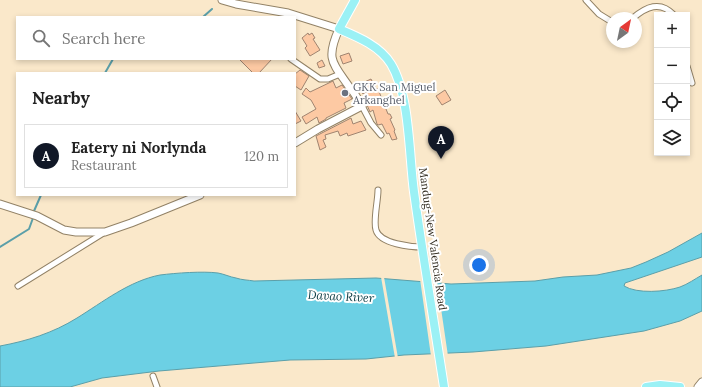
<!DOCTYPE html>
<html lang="en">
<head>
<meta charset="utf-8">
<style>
	:root { --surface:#fff; --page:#f6f6f6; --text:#222; --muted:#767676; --line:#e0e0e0; --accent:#111827 }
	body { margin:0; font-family:Lora,serif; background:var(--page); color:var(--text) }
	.controls { position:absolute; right:12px; top:12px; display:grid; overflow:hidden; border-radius:0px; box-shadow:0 2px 6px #0003 }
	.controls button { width:36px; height:36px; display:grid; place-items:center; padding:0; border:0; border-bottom:1px solid var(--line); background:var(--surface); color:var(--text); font:20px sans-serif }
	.compass { position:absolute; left:606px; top:12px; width:36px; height:36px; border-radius:50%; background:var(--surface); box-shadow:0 2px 6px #0003; rotate:33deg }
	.you { position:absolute; left:479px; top:265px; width:14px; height:14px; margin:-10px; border:3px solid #fff; border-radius:50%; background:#1a73e8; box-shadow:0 0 0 6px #1a73e833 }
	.badge { display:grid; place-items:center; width:26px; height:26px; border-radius:50%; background:var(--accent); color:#fff; font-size:13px; font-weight:700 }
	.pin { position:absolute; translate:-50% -33px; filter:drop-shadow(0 1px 2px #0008) }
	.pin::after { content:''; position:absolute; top:21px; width:14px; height:12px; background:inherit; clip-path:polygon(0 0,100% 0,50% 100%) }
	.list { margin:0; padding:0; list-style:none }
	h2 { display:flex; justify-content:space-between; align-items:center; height:52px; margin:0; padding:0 16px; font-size:17px }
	h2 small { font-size:13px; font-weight:400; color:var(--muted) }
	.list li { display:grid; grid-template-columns:26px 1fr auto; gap:12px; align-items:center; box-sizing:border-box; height:64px; margin:0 8px 8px; padding:0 8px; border:1px solid var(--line); border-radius:0px }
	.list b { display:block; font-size:15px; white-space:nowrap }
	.list p { margin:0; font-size:13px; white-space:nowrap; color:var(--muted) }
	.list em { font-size:13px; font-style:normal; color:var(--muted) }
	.icon { flex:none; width:22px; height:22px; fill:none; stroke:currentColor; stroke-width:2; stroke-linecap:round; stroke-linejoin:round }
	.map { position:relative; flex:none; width:702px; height:387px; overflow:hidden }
	.search { position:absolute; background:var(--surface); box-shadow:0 2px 6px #0003; left:16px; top:16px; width:280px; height:44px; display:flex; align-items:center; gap:10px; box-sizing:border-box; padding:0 14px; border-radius:0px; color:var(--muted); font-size:15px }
	.panel { position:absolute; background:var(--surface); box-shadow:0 2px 6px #0003; left:16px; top:72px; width:280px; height:124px; border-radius:0px }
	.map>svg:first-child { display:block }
	.water { fill:#6cd0e4; stroke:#5b9fa9 }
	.pier { fill:#fae8ca }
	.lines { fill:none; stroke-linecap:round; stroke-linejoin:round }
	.stream { stroke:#5b9fa9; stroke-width:2 }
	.building { fill:#fdc9a3; stroke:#a08470 }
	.street-casing { stroke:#928266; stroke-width:7 }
	.secondary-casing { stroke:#928266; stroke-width:9 }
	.primary-casing { stroke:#fff; stroke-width:10 }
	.street { stroke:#fff; stroke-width:5 }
	.secondary { stroke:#fff; stroke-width:7 }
	.primary { stroke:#9bf1f5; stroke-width:8 }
	.worship-dot { fill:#6b7280; stroke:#fff; stroke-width:1.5 }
	.labels { text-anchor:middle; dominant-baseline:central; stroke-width:4; stroke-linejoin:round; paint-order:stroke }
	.worship-label { font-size:11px; fill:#5b616d; stroke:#fff; text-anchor:start }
	.street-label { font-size:11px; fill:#322c20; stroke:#fff }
	.water-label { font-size:12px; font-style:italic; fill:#114048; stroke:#fff }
</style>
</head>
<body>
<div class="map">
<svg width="702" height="387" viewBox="0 0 702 387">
	<rect width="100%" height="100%" fill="#fae8ca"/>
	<path class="water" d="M702,233V257L625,283L624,286C637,294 665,292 680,287C688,284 695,279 702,275V311L680,321L644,331L546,346L473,352L404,355L366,359L290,360L159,371L102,378L70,387H0V346C27,341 53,333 77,318C103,302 129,281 160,275C176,273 203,271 218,273C224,274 230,277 236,278C242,280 248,280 254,281L376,278L451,284L535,281L563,277L597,275L631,268L646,262L668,252Z"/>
	<path class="pier" d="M381,277H384L398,358H395Z
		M420,279L437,281L448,356H431Z"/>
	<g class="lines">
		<path class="stream" d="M203,17L212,9
			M105,73L113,59
			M34,211L41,195
			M0,247L29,229L33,218"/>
	</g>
	<path class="building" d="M308,33L309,35L312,33L315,38L313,39L320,50L310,56L305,48L307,46L302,38Z
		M349,53L352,61L343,64L340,56Z
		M239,59H272L259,73H253Z
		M322,60L325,66L319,68L317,63Z
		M300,70L309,76L301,90L295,86V74Z
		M371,79L376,89H378L388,114H390L392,118L390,119L395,130L394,131L397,139L392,140L389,133L387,134L382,124L378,125L377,124L373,110L370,112L367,105L370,102L366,92L363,94L358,85Z
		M333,81L336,88L342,85L352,99L344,103L346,108L326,118V119L319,123L317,117L306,124L302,117L316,109L311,100L302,94L306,88L310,92Z
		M445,90L451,100L442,105L436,96Z
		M295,111L301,121L295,124Z
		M351,118L353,124L361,121L366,130L348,136L347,133L340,136L338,131L325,135L326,139L323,140L326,147L320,150L316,136Z"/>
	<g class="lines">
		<defs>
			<path id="street" d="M586,0L599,14L612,22
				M633,18C646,7 660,0 674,15
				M291,59L320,79H328L340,74
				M687,66L692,83
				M362,106L371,123L381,135
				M378,190C378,201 373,221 376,230C380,244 411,247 423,247
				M18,286L105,232
				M153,376L157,387"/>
			<path id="secondary" d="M222,0L236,4L288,13L339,29C325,60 333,63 350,88C355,93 358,100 362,106L318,129L295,143
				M0,204L37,216L64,230L76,232H105L131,223L200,195
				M698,387L702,382"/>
			<path id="primary" d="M355,0L339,29C358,37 380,46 391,64C410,95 409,156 414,192C423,257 434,322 444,387
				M646,387L660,385L680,387"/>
		</defs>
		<use href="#street" class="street-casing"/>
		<use href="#secondary" class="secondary-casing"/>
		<use href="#primary" class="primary-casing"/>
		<use href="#street" class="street"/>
		<use href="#secondary" class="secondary"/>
		<use href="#primary" class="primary"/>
	</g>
	<circle class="worship-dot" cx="345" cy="93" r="4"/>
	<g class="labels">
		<g class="worship-label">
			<text x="353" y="87">GKK San Miguel<tspan x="353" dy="13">Arkanghel</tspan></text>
		</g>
		<g class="street-label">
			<text transform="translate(433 239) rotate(82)">Mandug-New Valencia Road</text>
		</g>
		<g class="water-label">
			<text transform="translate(341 296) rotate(3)">Davao River</text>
		</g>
	</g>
</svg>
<div class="controls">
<button>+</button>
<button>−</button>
<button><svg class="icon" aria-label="locate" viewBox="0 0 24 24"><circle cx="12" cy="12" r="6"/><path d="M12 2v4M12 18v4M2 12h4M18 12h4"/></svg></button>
<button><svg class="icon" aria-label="layers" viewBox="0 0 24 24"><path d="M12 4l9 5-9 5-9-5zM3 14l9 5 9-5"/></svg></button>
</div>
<svg class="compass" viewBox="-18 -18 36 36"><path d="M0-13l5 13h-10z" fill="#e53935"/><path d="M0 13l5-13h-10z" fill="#767676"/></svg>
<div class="you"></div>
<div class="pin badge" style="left:441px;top:159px">A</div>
<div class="search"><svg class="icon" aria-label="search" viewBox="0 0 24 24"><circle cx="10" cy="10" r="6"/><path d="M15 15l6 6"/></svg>Search here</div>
<section class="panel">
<h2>Nearby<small></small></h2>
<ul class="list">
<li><span class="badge">A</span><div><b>Eatery ni Norlynda</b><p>Restaurant</p></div><em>120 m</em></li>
</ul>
</section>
</div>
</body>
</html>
